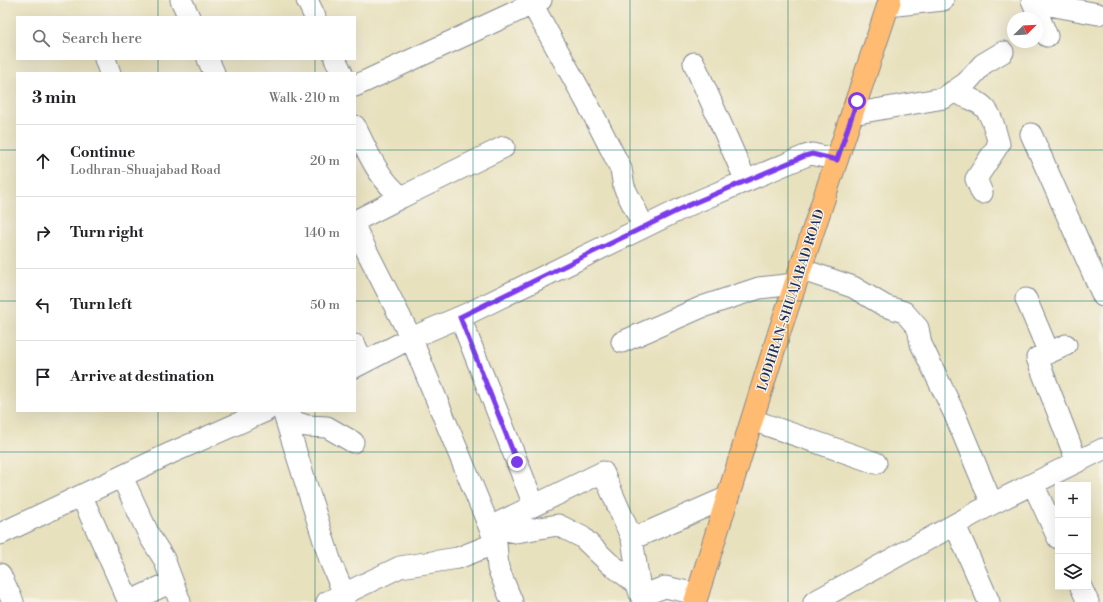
<!DOCTYPE html>
<html lang="en">
<head>
<meta charset="utf-8">
<style>
	:root { --surface:#fff; --page:#f6f6f6; --text:#202124; --muted:#757577; --line:#e0e0e0 }
	body { margin:0; font-family:"Libre Bodoni",serif; background:var(--page); color:var(--text) }
	.controls { position:absolute; right:12px; bottom:12px; display:grid; overflow:hidden; border-radius:0px; box-shadow:0 4px 16px #0002 }
	.controls button { width:36px; height:36px; display:grid; place-items:center; padding:0; border:0; border-bottom:1px solid var(--line); background:var(--surface); color:var(--text); font:20px sans-serif }
	.compass { position:absolute; left:1007px; top:12px; width:36px; height:36px; border-radius:50%; background:var(--surface); box-shadow:0 4px 16px #0002; rotate:66deg }
	.stop { position:absolute; width:12px; height:12px; margin:-9px; border:3px solid #7c3aed; border-radius:50%; background:#fff }
	.stop.end { background:#7c3aed; border-color:#fff; box-shadow:0 1px 4px #0008 }
	.list { margin:0; padding:0; list-style:none }
	h2 { display:flex; justify-content:space-between; align-items:center; height:52px; margin:0; padding:0 16px; font-size:17px }
	h2 small { font-size:13px; font-weight:400; color:var(--muted) }
	.list li { display:grid; grid-template-columns:26px 1fr auto; gap:12px; align-items:center; box-sizing:border-box; height:72px; padding:0 16px; border-top:1px solid var(--line) }
	.list b { display:block; font-size:15px; white-space:nowrap }
	.list p { margin:0; font-size:13px; white-space:nowrap; color:var(--muted) }
	.list em { font-size:13px; font-style:normal; color:var(--muted) }
	.icon { flex:none; width:22px; height:22px; fill:none; stroke:currentColor; stroke-width:2; stroke-linecap:round; stroke-linejoin:round }
	.map { position:relative; flex:none; width:1103px; height:602px; overflow:hidden }
	.search { position:absolute; background:var(--surface); box-shadow:0 4px 16px #0002; left:16px; top:16px; width:340px; height:44px; display:flex; align-items:center; gap:10px; box-sizing:border-box; padding:0 14px; border-radius:0px; color:var(--muted); font-size:15px }
	.panel { position:absolute; background:var(--surface); box-shadow:0 4px 16px #0002; left:16px; top:72px; width:340px; height:340px; border-radius:0px }
	.map>svg:first-child { display:block }
	.lines { fill:none; stroke-linecap:round; stroke-linejoin:round }
	.street-casing { stroke:#82888e; stroke-width:23 }
	.primary-casing { stroke:#82888e; stroke-width:24 }
	.street { stroke:#fff; stroke-width:21 }
	.primary { stroke:#ffbb71; stroke-width:22 }
	.route { stroke:#7c3aed; stroke-width:5 }
	.grid { fill:none; stroke:#0f766e; stroke-width:1; stroke-opacity:0.55 }
	.labels { text-anchor:middle; dominant-baseline:central; stroke-width:3; stroke-linejoin:round; paint-order:stroke }
	.street-label { font-size:13px; fill:#1b2f5e; stroke:#f7f3e8 }
</style>
</head>
<body>
<div class="map">
<svg width="1103" height="602" viewBox="0 0 1103 602">
	<rect width="100%" height="100%" fill="#f7f3e8"/>
	<filter id="ink" filterUnits="userSpaceOnUse"><feTurbulence type="fractalNoise" baseFrequency=".025" numOctaves="2"/><feDisplacementMap in="SourceGraphic" scale="8" xChannelSelector="R" yChannelSelector="G"/><feConvolveMatrix kernelMatrix="1 2 1 2 8 2 1 2 1" color-interpolation-filters="sRGB"/></filter>
	<filter id="wash" filterUnits="userSpaceOnUse"><feTurbulence type="fractalNoise" baseFrequency=".012" numOctaves="4" result="noise"/><feDisplacementMap in="SourceGraphic" scale="16" xChannelSelector="R" yChannelSelector="G"/><feGaussianBlur stdDeviation="0.9" result="paint"/><feColorMatrix in="noise" values="0 0 0 0 0 0 0 0 0 0 0 0 0 0 0 0 0 1.4 0 .05"/><feComposite in="paint" operator="in"/></filter>
	<g filter="url(#wash)">
		<rect width="100%" height="100%" fill="#e8e1be"/>
	</g>
	<g filter="url(#ink)">
		<g class="lines">
			<defs>
				<path id="street" d="M181,0L189,17
					M307,0L315,17
					M1032,0L1047,36
					M1033,2L1098,14
					M532,4L592,112L621,169L624,187L644,227
					M888,6L943,0
					M105,59L110,73
					M208,59L214,73
					M335,59L342,73
					M694,63L746,181
					M355,86L541,0
					M952,92C989,104 989,108 999,144L976,179L982,193
					M852,114L944,98L966,83L983,64L1003,52
					M355,126C367,151 379,180 402,197L504,147
					M1031,134L1103,296
					M402,197L357,220L356,230L411,338L496,543L498,568L512,602
					M800,269L853,287L885,306L904,312L918,328L921,344L955,415L992,504
					M1026,299L1049,353
					M460,317L534,505
					M622,342L702,307L759,288L795,284
					M355,345L363,362
					M1066,345L1037,358L1077,462
					M355,367L411,338L467,314L689,205L805,156L812,154L837,160
					M283,411L331,563L344,594V602
					M286,419L307,426L327,427L353,442
					M752,420L876,463
					M122,477L150,537L164,559L180,602
					M1033,484L1058,538
					M82,497L129,602
					M955,525L989,602
					M490,527L603,472L632,539L641,596L665,587L697,594
					M490,527L516,532L558,525L582,537L609,563L637,584L640,594
					M0,534L171,453L266,411
					M632,539L728,497
					M0,574L13,602
					M1081,587L1088,602
					M129,602L171,582
					M327,602L400,567L458,558L496,543
					M814,602L992,504L1103,449"/>
				<path id="primary" d="M695,602L779,333L890,0"/>
			</defs>
			<use href="#street" class="street-casing"/>
			<use href="#primary" class="primary-casing"/>
			<use href="#street" class="street"/>
			<use href="#primary" class="primary"/>
		</g>
	</g>
	<g class="lines" filter="url(#ink)">
		<path class="route" d="M517,462L460,317L689,205L805,156L812,154L837,160L857,101"/>
	</g>
	<path class="grid" d="M158,0V17M315,0V17M473,0V602M630,0V602M788,0V602M945,0V602M158,59V73M315,59V73M0,150H17M355,150H1103M0,301H17M355,301H1103M158,411V602M315,411V602M0,452H1103"/>
	<g class="labels">
		<g class="street-label">
			<text transform="translate(791 300) rotate(-72)">LODHRAN-SHUAJABAD ROAD</text>
		</g>
	</g>
</svg>
<div class="controls">
<button>+</button>
<button>−</button>
<button><svg class="icon" aria-label="layers" viewBox="0 0 24 24"><path d="M12 4l9 5-9 5-9-5zM3 14l9 5 9-5"/></svg></button>
</div>
<svg class="compass" viewBox="-18 -18 36 36"><path d="M0-13l5 13h-10z" fill="#e53935"/><path d="M0 13l5-13h-10z" fill="#757577"/></svg>
<div class="stop" style="left:857px;top:101px"></div>
<div class="stop end" style="left:517px;top:462px"></div>
<div class="search"><svg class="icon" aria-label="search" viewBox="0 0 24 24"><circle cx="10" cy="10" r="6"/><path d="M15 15l6 6"/></svg>Search here</div>
<section class="panel">
<h2>3 min<small>Walk · 210 m</small></h2>
<ul class="list">
<li><svg class="icon" aria-label="ahead" viewBox="0 0 24 24"><path d="M12 20V5M6 11l6-6 6 6"/></svg><div><b>Continue</b><p>Lodhran-Shuajabad Road</p></div><em>20 m</em></li>
<li><svg class="icon" aria-label="right" viewBox="0 0 24 24"><path d="M7 20v-9h11M14 6l5 5-5 5"/></svg><div><b>Turn right</b></div><em>140 m</em></li>
<li><svg class="icon" aria-label="left" viewBox="0 0 24 24"><path d="M17 20v-9H6M10 6l-5 5 5 5"/></svg><div><b>Turn left</b></div><em>50 m</em></li>
<li><svg class="icon" aria-label="arrive" viewBox="0 0 24 24"><path d="M6 21V4h12l-3 4 3 4H6"/></svg><div><b>Arrive at destination</b></div></li>
</ul>
</section>
</div>
</body>
</html>
